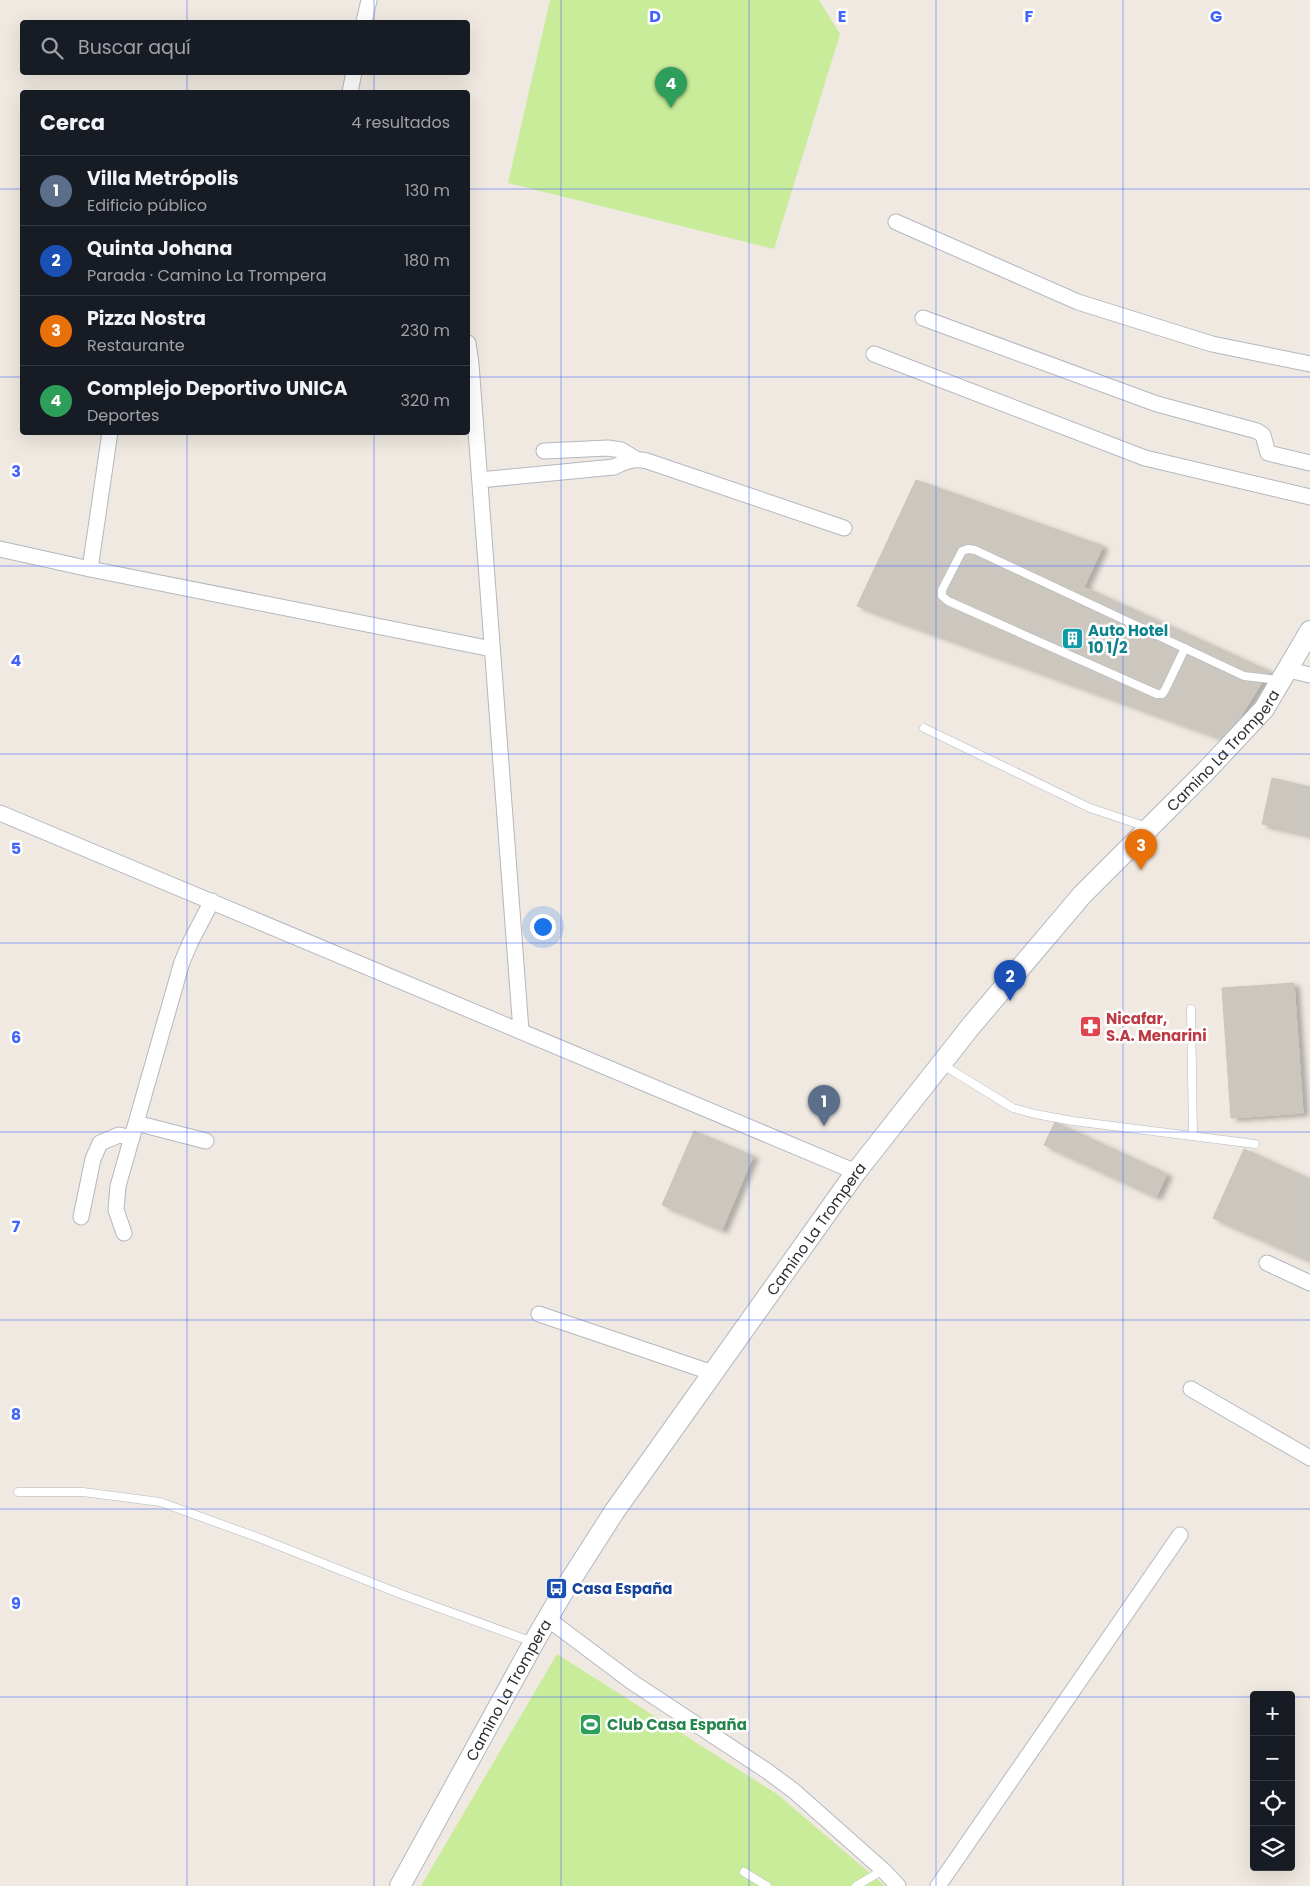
<!DOCTYPE html>
<html lang="es">
<head>
<meta charset="utf-8">
<style>
	:root { --surface:#171b24; --page:#20242c; --text:#f1f3f6; --muted:#9ea1a6; --line:#363941; --accent:#8c9099 }
	body { margin:0; font-family:Poppins,sans-serif; background:var(--page); color:var(--text) }
	.controls { position:absolute; right:15px; bottom:15px; display:grid; overflow:hidden; border-radius:5px; box-shadow:0 5px 20px #0002 }
	.controls button { width:45px; height:45px; display:grid; place-items:center; padding:0; border:0; border-bottom:1px solid var(--line); background:var(--surface); color:var(--text); font:25px sans-serif }
	.you { position:absolute; left:542px; top:926px; width:18px; height:18px; margin:-12px; border:4px solid #fff; border-radius:50%; background:#1a73e8; box-shadow:0 0 0 8px #1a73e833 }
	.badge { display:grid; place-items:center; width:32px; height:32px; border-radius:50%; background:var(--accent); color:#fff; font-size:16px; font-weight:700 }
	.pin { position:absolute; translate:-50% -41px; filter:drop-shadow(0 1px 2px #0008) }
	.pin::after { content:''; position:absolute; top:26px; width:18px; height:15px; background:inherit; clip-path:polygon(0 0,100% 0,50% 100%) }
	.list { margin:0; padding:0; list-style:none }
	h2 { display:flex; justify-content:space-between; align-items:center; height:65px; margin:0; padding:0 20px; font-size:21px }
	h2 small { font-size:16px; font-weight:400; color:var(--muted) }
	.list li { display:grid; grid-template-columns:32px 1fr auto; gap:15px; align-items:center; box-sizing:border-box; height:70px; padding:0 20px; border-top:1px solid var(--line) }
	.list b { display:block; font-size:19px; white-space:nowrap }
	.list p { margin:0; font-size:16px; white-space:nowrap; color:var(--muted) }
	.list em { font-size:16px; font-style:normal; color:var(--muted) }
	.icon { flex:none; width:28px; height:28px; fill:none; stroke:currentColor; stroke-width:2; stroke-linecap:round; stroke-linejoin:round }
	.map { position:relative; flex:none; width:1310px; height:1886px; overflow:hidden }
	.search { position:absolute; background:var(--surface); box-shadow:0 5px 20px #0002; left:20px; top:20px; width:450px; height:55px; display:flex; align-items:center; gap:12px; box-sizing:border-box; padding:0 18px; border-radius:5px; color:var(--muted); font-size:19px }
	.panel { position:absolute; background:var(--surface); box-shadow:0 5px 20px #0002; left:20px; top:90px; width:450px; height:345px; border-radius:5px }
	.map>svg:first-child { display:block }
	.pitch { fill:#c9ec9a }
	.building { fill:#cbc7bf; stroke:#cbc5ba; filter:url(#shadow) }
	.lines { fill:none; stroke-linecap:round; stroke-linejoin:round }
	.lane-casing { stroke:#b4b7c1; stroke-width:9 }
	.street-casing { stroke:#b4b7c1; stroke-width:17 }
	.secondary-casing { stroke:#b4b7c1; stroke-width:22 }
	.lane { stroke:#fff; stroke-width:8 }
	.street { stroke:#fff; stroke-width:15 }
	.secondary { stroke:#fff; stroke-width:20 }
	.grid { fill:none; stroke:#4264fb; stroke-width:1; stroke-opacity:0.55 }
	.labels { text-anchor:middle; dominant-baseline:central; stroke-width:5; stroke-linejoin:round; paint-order:stroke }
	.culture-label { font-size:15px; font-weight:bold; fill:#0d838f; stroke:#fff; text-anchor:start }
	.street-label { font-size:15px; fill:#2e2e2e; stroke:#fff }
	.health-label { font-size:15px; font-weight:bold; fill:#be3a42; stroke:#fff; text-anchor:start }
	.transit-label { font-size:15px; font-weight:bold; fill:#164399; stroke:#fff; text-anchor:start }
	.leisure-label { font-size:15px; font-weight:bold; fill:#27864d; stroke:#fff; text-anchor:start }
	.grid-label { font-size:16px; text-anchor:middle; font-weight:bold; fill:#4264fb; stroke:#fff; stroke-width:5; stroke-linejoin:round; paint-order:stroke }
</style>
</head>
<body>
<div class="map">
<svg width="1310" height="1886" viewBox="0 0 1310 1886">
	<defs>
		<filter id="shadow"><feDropShadow dx="5.5" dy="3" stdDeviation="2.5" flood-color="#0004"/></filter>
	</defs>
	<rect width="100%" height="100%" fill="#efe9e1"/>
	<path class="pitch" d="M550,0H819L840,34L774,249L508,183Z
		M557,1654L777,1794L885,1886H421Z"/>
	<path class="building" d="M916,480L1103,546L1084,587L1269,671L1226,740L857,606Z
		M1272,778L1310,787V835L1262,824Z
		M1294,983L1303,1113L1231,1118L1222,988Z
		M1055,1122L1167,1174L1156,1197L1044,1145Z
		M694,1131L753,1156L722,1230L662,1205Z
		M1244,1149L1310,1179V1261L1213,1218Z"/>
	<g class="lines">
		<defs>
			<path id="lane" d="M1185,648L1165,690L1162,694H1157L948,601L942,596V590L962,551L968,549L975,550L1244,676L1278,680
				M924,728L1090,808L1147,827
				M1191,1009L1193,1135
				M943,1065L1013,1108L1035,1114L1073,1121L1255,1144
				M18,1492H83L160,1502L262,1539L398,1593L533,1642
				M744,1872L767,1886
				M856,1886L883,1870"/>
			<path id="street" d="M364,22L369,0
				M350,92L354,72
				M896,222L1078,302L1212,344L1310,364
				M923,318L1157,404L1257,431L1263,435L1268,453L1310,463
				M468,343L471,364L521,1031
				M874,354L1145,458L1310,497
				M544,451L608,448L621,450L636,459
				M480,480L614,467C626,461 634,458 647,461L844,528
				M0,549L90,569L492,649
				M90,569L110,432
				M1288,670L1310,675
				M0,813L856,1172
				M136,1123L206,1141
				M81,1217L93,1159L100,1143L119,1135L132,1138
				M124,1233L116,1210L118,1186L182,962L191,941L212,901
				M1267,1263L1310,1283
				M539,1314L713,1373
				M1191,1389L1310,1458
				M548,1619L632,1682L767,1771L794,1791L883,1870L898,1886
				M938,1886L1180,1535"/>
			<g id="secondary">
				<path id="s1" d="M400,1886L534,1642L563,1592L614,1512L856,1172L971,1026L1082,895L1206,771L1264,709L1310,631"/>
			</g>
		</defs>
		<use href="#lane" class="lane-casing"/>
		<use href="#street" class="street-casing"/>
		<use href="#secondary" class="secondary-casing"/>
		<use href="#lane" class="lane"/>
		<use href="#street" class="street"/>
		<use href="#secondary" class="secondary"/>
	</g>
	<path class="grid" d="M187,0V22M374,0V22M561,0V1886M749,0V1886M936,0V1886M1123,0V1886M187,72V92M374,72V92M0,189H22M468,189H1310M0,377H22M468,377H1310M187,432V1886M374,432V1886M0,566H1310M0,754H1310M0,943H1310M0,1132H1310M0,1320H1310M0,1509H1310M0,1697H1254M1291,1697H1310"/>
	<defs>
		<symbol id="building-square" viewBox="-11 -11 22 22"><rect x="-9" y="-9" width="18" height="18" rx="4" fill="#0f9aa8" stroke="#fff"/><path d="M-4-6H4V6H1V3H-1V6H-4ZM-2.5-4.3h1.7v1.8h-1.7ZM.8-4.3h1.7v1.8H.8ZM-2.5-1h1.7V.8h-1.7ZM.8-1h1.7V.8H.8Z" fill="#fff"/></symbol>
		<symbol id="pharmacy-square" viewBox="-11 -11 22 22"><rect x="-9" y="-9" width="18" height="18" rx="4" fill="#e0444e" stroke="#fff"/><path d="M-2-6h4v4h4v4h-4v4h-4v-4h-4v-4h4Z" fill="#fff"/></symbol>
		<symbol id="bus-square" viewBox="-11 -11 22 22"><rect x="-9" y="-9" width="18" height="18" rx="4" fill="#1a4fb4" stroke="#fff"/><path d="M-5-6H5V4H4V6H2V4H-2V6H-4V4H-5ZM-3.5-4V0h7V-4ZM-3.5 1.2v1.5H-2V1.2ZM2 1.2v1.5H3.5V1.2Z" fill="#fff"/></symbol>
		<symbol id="stadium-square" viewBox="-11 -11 22 22"><rect x="-9" y="-9" width="18" height="18" rx="4" fill="#2e9e5b" stroke="#fff"/><path d="M0-5a6.5 5 0 1 0 0 10a6.5 5 0 1 0 0-10ZM-3.5-1.8h7v3.6h-7Z" fill="#fff"/></symbol>
	</defs>
	<g fill-rule="evenodd">
		<use href="#building-square" x="1060" y="626" width="25" height="25"/>
		<use href="#pharmacy-square" x="1078" y="1014" width="25" height="25"/>
		<use href="#bus-square" x="544" y="1576" width="25" height="25"/>
		<use href="#stadium-square" x="578" y="1712" width="25" height="25"/>
	</g>
	<g class="labels">
		<g class="culture-label">
			<text x="1088" y="630">Auto Hotel<tspan x="1088" dy="17">10 1/2</tspan></text>
		</g>
		<g class="street-label">
			<text stroke="none"><textPath href="#s1" startOffset="1408">Camino La Trompera</textPath></text>
			<text stroke="none"><textPath href="#s1" startOffset="779">Camino La Trompera</textPath></text>
			<text stroke="none"><textPath href="#s1" startOffset="224">Camino La Trompera</textPath></text>
		</g>
		<g class="health-label">
			<text x="1106" y="1018">Nicafar,<tspan x="1106" dy="17">S.A. Menarini</tspan></text>
		</g>
		<g class="transit-label">
			<text x="572" y="1588">Casa España</text>
		</g>
		<g class="leisure-label">
			<text x="607" y="1724">Club Casa España</text>
		</g>
	</g>
	<g class="grid-label">
		<text x="655" y="22">D</text>
		<text x="842" y="22">E</text>
		<text x="1029" y="22">F</text>
		<text x="1216" y="22">G</text>
		<text x="16" y="477">3</text>
		<text x="16" y="666">4</text>
		<text x="16" y="854">5</text>
		<text x="16" y="1043">6</text>
		<text x="16" y="1232">7</text>
		<text x="16" y="1420">8</text>
		<text x="16" y="1609">9</text>
	</g>
</svg>
<div class="controls">
<button>+</button>
<button>−</button>
<button><svg class="icon" aria-label="locate" viewBox="0 0 24 24"><circle cx="12" cy="12" r="6"/><path d="M12 2v4M12 18v4M2 12h4M18 12h4"/></svg></button>
<button><svg class="icon" aria-label="layers" viewBox="0 0 24 24"><path d="M12 4l9 5-9 5-9-5zM3 14l9 5 9-5"/></svg></button>
</div>
<div class="you"></div>
<div class="pin badge" style="left:824px;top:1126px;background:#5c6f8a">1</div>
<div class="pin badge" style="left:1010px;top:1001px;background:#1a4fb4">2</div>
<div class="pin badge" style="left:1141px;top:870px;background:#e8710a">3</div>
<div class="pin badge" style="left:671px;top:108px;background:#2e9e5b">4</div>
<div class="search"><svg class="icon" aria-label="search" viewBox="0 0 24 24"><circle cx="10" cy="10" r="6"/><path d="M15 15l6 6"/></svg>Buscar aquí</div>
<section class="panel">
<h2>Cerca<small>4 resultados</small></h2>
<ul class="list">
<li><span class="badge" style="background:#5c6f8a">1</span><div><b>Villa Metrópolis</b><p>Edificio público</p></div><em>130 m</em></li>
<li><span class="badge" style="background:#1a4fb4">2</span><div><b>Quinta Johana</b><p>Parada · Camino La Trompera</p></div><em>180 m</em></li>
<li><span class="badge" style="background:#e8710a">3</span><div><b>Pizza Nostra</b><p>Restaurante</p></div><em>230 m</em></li>
<li><span class="badge" style="background:#2e9e5b">4</span><div><b>Complejo Deportivo UNICA</b><p>Deportes</p></div><em>320 m</em></li>
</ul>
</section>
</div>
</body>
</html>
